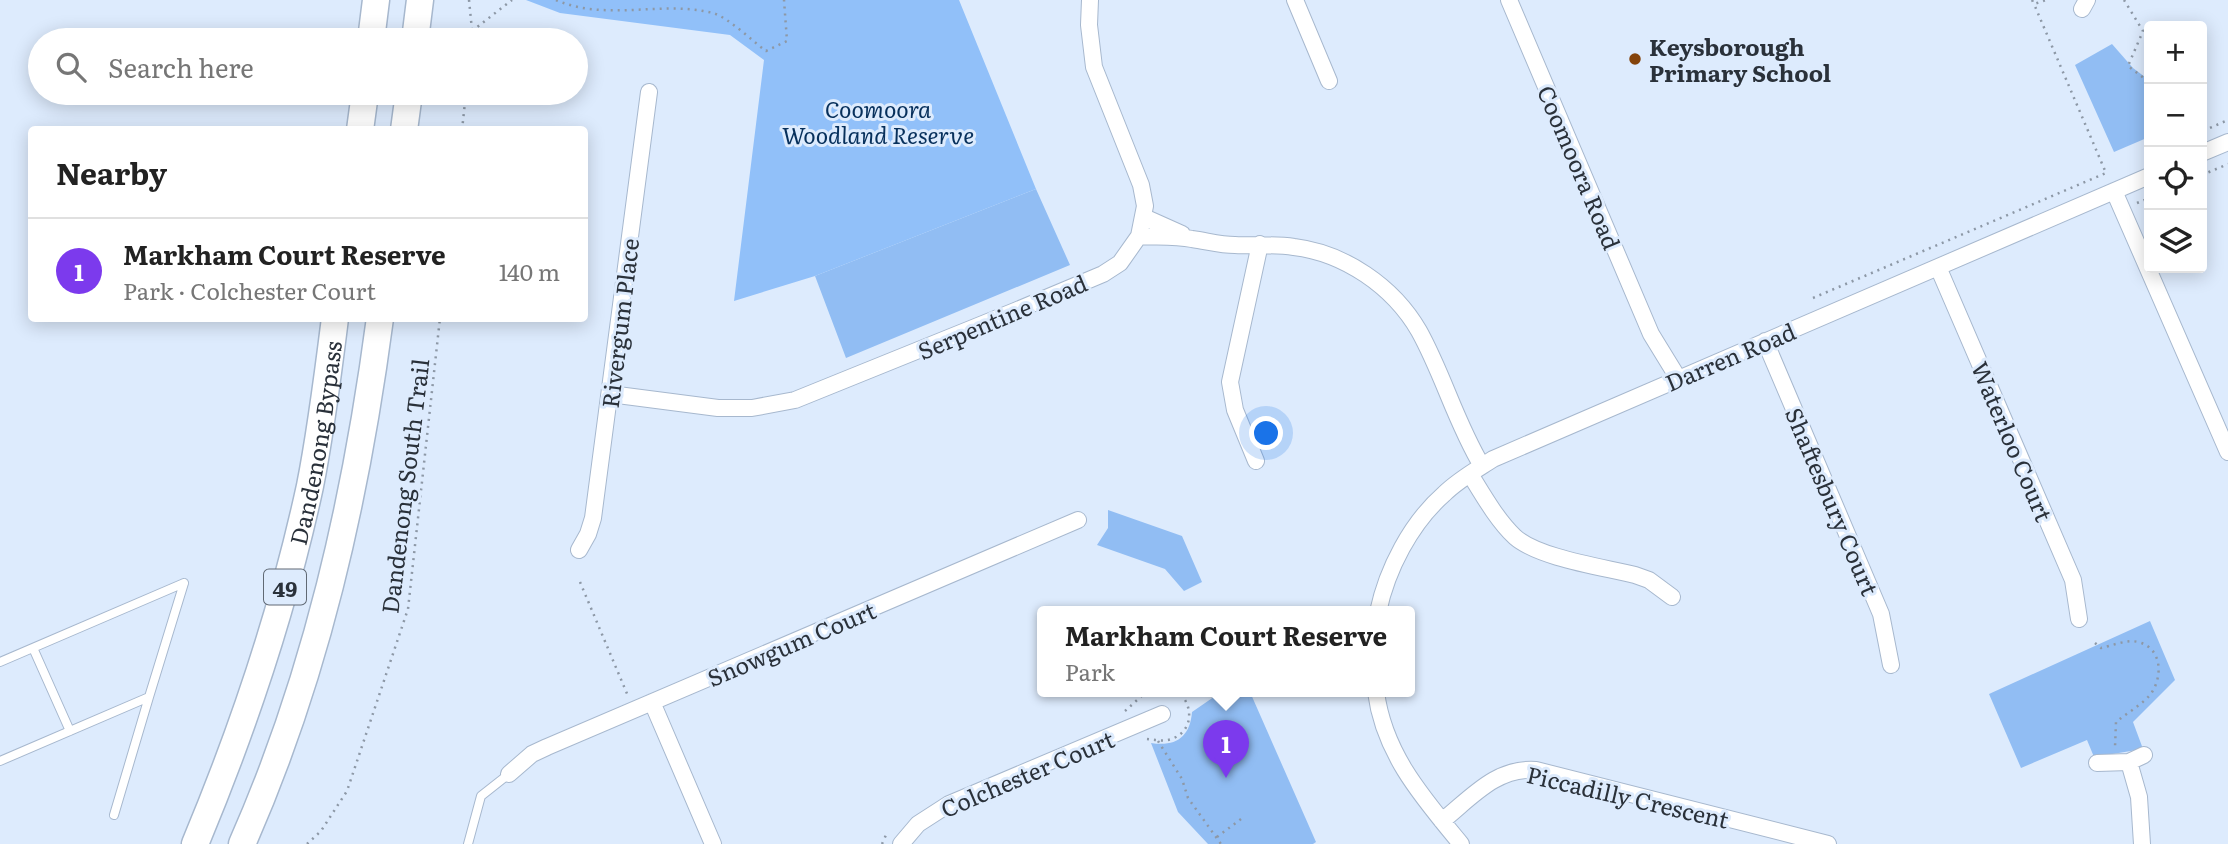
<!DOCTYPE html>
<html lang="en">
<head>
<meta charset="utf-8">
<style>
	:root { --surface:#fff; --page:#f6f6f6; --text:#222; --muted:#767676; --line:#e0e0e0; --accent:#7c3aed }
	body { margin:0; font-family:Literata,serif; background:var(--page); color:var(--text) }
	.controls { position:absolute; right:21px; top:21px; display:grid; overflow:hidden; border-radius:7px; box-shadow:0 4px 18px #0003 }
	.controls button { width:63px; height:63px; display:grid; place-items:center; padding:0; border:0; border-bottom:2px solid var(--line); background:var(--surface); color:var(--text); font:35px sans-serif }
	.you { position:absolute; left:1267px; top:434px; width:24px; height:24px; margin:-18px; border:5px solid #fff; border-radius:50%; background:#1a73e8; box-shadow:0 0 0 10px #1a73e833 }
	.badge { display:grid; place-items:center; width:46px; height:46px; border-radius:50%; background:var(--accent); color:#fff; font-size:23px; font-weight:700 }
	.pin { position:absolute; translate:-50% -58px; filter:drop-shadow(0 2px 4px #0008) }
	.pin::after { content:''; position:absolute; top:37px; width:24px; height:21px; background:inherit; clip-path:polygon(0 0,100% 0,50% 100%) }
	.popup { position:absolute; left:1037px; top:606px; width:378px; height:91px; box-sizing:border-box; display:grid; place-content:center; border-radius:7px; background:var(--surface); filter:drop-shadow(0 2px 5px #0005); font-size:23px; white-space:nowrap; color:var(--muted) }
	.popup b { font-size:26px; color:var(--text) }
	.popup::after { content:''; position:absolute; left:50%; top:100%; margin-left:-14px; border:14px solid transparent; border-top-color:var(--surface) }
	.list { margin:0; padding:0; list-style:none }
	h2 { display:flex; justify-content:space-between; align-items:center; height:91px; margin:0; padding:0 28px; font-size:30px }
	h2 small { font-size:23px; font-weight:400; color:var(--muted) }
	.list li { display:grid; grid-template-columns:46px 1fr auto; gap:21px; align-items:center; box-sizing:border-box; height:105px; padding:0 28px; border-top:2px solid var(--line) }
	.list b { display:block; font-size:26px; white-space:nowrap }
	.list p { margin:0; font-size:23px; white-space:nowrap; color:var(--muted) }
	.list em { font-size:23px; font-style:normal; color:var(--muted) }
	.icon { flex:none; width:38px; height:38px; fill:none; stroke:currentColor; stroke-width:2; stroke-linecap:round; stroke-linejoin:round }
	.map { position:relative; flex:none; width:2228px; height:844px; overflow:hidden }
	.search { position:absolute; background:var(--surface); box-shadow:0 4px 18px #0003; left:28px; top:28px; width:560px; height:77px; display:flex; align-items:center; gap:18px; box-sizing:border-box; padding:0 24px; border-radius:38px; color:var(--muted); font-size:26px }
	.panel { position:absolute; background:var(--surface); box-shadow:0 4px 18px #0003; left:28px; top:126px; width:560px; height:196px; border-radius:7px }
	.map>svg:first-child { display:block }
	.green { fill:#91bdf3 }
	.forest { fill:#91c0f9 }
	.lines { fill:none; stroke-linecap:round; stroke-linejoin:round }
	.service-casing { stroke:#a7b8ce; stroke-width:10 }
	.minor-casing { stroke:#a7b8ce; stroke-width:18 }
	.trunk-casing { stroke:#a7b8ce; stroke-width:29 }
	.path { stroke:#8d98a6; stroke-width:2.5; stroke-dasharray:2 5; stroke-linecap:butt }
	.service { stroke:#fff; stroke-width:8 }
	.minor { stroke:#fff; stroke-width:16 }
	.trunk { stroke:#fff; stroke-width:26 }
	.poi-dot { fill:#84430b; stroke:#ddebfd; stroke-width:2.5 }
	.labels { text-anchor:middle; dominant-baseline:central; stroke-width:6; stroke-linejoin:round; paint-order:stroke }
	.shield { fill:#ddebfd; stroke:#606974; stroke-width:2 }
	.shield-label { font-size:21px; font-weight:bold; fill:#2a313a }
	.poi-label { font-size:23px; font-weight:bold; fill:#2a313a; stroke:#ddebfd; text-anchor:start }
	.park-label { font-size:23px; font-style:italic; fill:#07305c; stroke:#ddebfd }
	.street-label { font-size:23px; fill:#2a313a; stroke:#ddebfd }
</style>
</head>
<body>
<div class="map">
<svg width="2228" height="844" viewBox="0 0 2228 844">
	<rect width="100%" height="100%" fill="#ddebfd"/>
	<path class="green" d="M2112,44L2133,68L2149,80V137L2114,152L2075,65Z
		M1036,189L1070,265L846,358L815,276Z
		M1108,510L1182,536L1202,582L1184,591L1165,569L1097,545L1108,528Z
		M2150,621L2175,680L2133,722L2143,749L2094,757L2087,740L2021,768L1989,694Z
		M1221,692H1250L1316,842L1313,844H1208L1178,812L1151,743C1176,747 1190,737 1192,712Z"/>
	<path class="forest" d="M526,0H959L1036,189L815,276L734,301L764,60L730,35L560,13Z"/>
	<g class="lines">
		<defs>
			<path id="service" d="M33,648L70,731
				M0,662L184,583
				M149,697L184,583
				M0,761L149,697L114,815
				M468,844L481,796L509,774"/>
			<path id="minor" d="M1295,0L1329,81
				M1509,0L1651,334L1678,378
				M2082,9L2087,0
				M2202,153L2228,142
				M2114,191L2228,452
				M1144,217L1182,234
				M1139,236C1157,237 1175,236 1192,239C1207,241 1220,245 1235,245C1255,246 1274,244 1294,247C1344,253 1393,286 1419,331C1443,374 1456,423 1482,466
				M1938,267L2073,580L2079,619
				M1765,341L1881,614L1891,665
				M610,394L718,408H752L795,400L1015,311L1103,274L1120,263L1139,236L1145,206L1141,185L1094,67L1089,25L1090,0
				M1256,461L1235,410L1230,382L1260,244
				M1470,474C1483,495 1497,520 1515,537C1539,558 1603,567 1635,575L1649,580L1672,597
				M579,550L588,534L593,518L649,92
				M1378,612C1387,569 1411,523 1444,494C1458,480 1476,470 1493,459L2149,176
				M1376,692C1384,754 1423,798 1461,844
				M652,702L713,844
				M2129,762L2139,797L2142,844
				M2097,763L2129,762L2144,755
				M509,774L532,754L547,747L1078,520
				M1442,821C1471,798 1496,767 1536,770L1828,844
				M901,844L918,824L949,804L1162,714"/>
			<g id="trunk">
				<path d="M371,40L376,0"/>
				<path d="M415,40L420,0"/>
				<path d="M360,130L365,93"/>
				<path d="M404,130L409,93"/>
				<path id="s1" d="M195,844C244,727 283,611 310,486C321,431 328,374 335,318"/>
				<path d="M242,844C316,677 356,499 380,318"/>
			</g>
		</defs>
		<use href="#service" class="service-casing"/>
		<use href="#minor" class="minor-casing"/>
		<use href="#trunk" class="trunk-casing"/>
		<path class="path" d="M469,0L473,40
			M556,0C607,22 661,0 713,13C729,18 751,40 766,51L787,41L784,0
			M2032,0L2034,4L2046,0
			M2124,0L2143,31L2128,66L2149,82
			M472,31L512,0
			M2202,122L2205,130L2228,120
			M462,130L466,93
			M2202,175L2228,164
			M2137,203L2149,198
			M1813,298L2106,173L2034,4
			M580,582L628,696
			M2095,643L2101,648C2111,646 2127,639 2138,642C2163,648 2163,678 2150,695C2140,706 2127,713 2116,722L2115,747
			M1125,711L1146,692
			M1147,739C1156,740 1166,742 1174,738C1194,729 1193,704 1178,692
			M1158,741L1182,779L1188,798L1221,844
			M1217,837L1241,819
			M307,844L321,831L347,791L408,609L440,318
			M882,844L886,835"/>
		<use href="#service" class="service"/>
		<use href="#minor" class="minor"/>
		<use href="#trunk" class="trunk"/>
	</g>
	<circle class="poi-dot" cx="1635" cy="59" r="7"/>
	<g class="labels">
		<rect class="shield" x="264" y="569.5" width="42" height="35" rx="5"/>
		<g class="shield-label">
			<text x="285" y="587">49</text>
		</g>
		<g class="poi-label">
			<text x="1649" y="46">Keysborough<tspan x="1649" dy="26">Primary School</tspan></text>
		</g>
		<g class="park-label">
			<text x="878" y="108">Coomoora<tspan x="878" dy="26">Woodland Reserve</tspan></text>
		</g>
		<g class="street-label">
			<text transform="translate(1580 167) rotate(67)">Coomoora Road</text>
			<text transform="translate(1002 316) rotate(-23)">Serpentine Road</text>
			<text transform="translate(619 323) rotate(-83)">Rivergum Place</text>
			<text transform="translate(1730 356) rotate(-23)">Darren Road</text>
			<text transform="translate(2013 441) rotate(67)">Waterloo Court</text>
			<text stroke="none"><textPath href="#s1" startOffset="420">Dandenong Bypass</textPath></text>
			<text transform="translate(404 486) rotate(-83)">Dandenong South Trail</text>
			<text transform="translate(1833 501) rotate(67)">Shaftesbury Court</text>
			<text transform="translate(791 643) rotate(-23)">Snowgum Court</text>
			<text transform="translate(1027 773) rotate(-23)">Colchester Court</text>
			<text transform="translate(1628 796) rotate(13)">Piccadilly Crescent</text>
		</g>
	</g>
</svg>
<div class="controls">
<button>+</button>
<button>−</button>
<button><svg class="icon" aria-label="locate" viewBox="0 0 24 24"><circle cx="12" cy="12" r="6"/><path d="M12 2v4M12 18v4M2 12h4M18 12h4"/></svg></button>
<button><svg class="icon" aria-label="layers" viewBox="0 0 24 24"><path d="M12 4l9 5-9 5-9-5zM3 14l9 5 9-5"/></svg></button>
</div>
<div class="you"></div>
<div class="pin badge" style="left:1226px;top:778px">1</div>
<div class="popup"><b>Markham Court Reserve</b>Park</div>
<div class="search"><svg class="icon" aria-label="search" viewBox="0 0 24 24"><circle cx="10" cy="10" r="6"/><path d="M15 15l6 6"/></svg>Search here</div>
<section class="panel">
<h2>Nearby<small></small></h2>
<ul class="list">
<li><span class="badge">1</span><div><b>Markham Court Reserve</b><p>Park · Colchester Court</p></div><em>140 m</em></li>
</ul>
</section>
</div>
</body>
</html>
